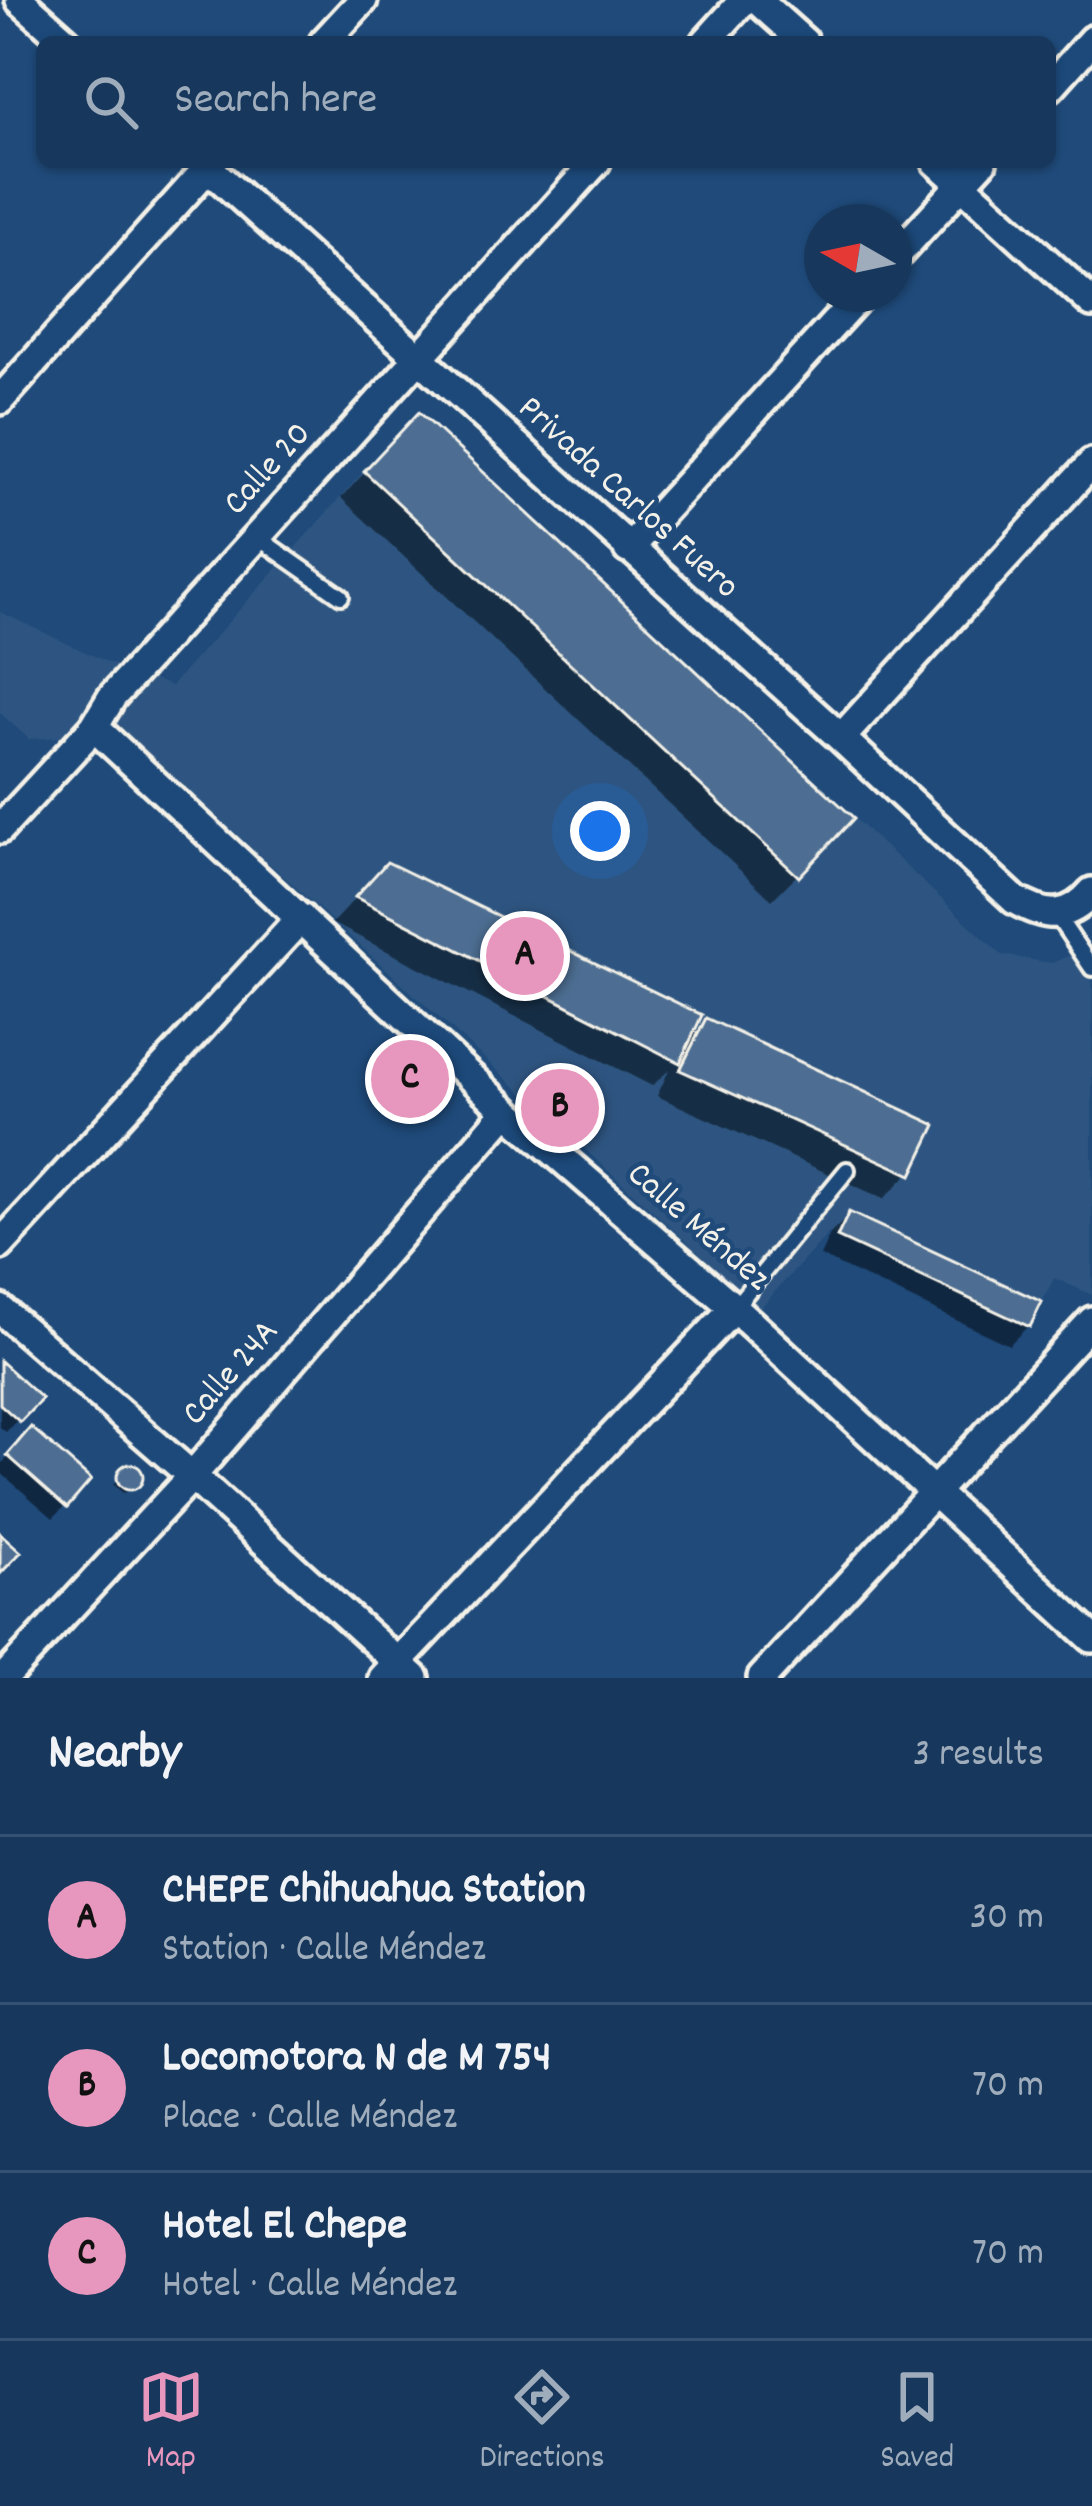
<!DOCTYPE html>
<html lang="en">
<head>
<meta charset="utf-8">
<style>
	:root { --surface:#17385c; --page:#203f62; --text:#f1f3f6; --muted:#9eacbb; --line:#365272; --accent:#e797bd }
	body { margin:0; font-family:Dekko,sans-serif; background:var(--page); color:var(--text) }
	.compass { position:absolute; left:804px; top:204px; width:108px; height:108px; border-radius:50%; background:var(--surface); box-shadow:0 3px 9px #0004; rotate:279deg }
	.you { position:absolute; left:600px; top:831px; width:42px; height:42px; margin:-30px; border:9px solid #fff; border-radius:50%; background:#1a73e8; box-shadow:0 0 0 18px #1a73e833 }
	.badge { display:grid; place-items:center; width:78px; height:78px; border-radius:50%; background:var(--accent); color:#111; font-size:39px; font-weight:700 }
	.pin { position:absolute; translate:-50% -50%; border:6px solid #fff; box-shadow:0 3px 12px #0006 }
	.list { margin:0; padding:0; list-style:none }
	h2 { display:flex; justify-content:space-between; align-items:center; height:156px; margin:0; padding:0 48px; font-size:51px }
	h2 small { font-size:39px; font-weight:400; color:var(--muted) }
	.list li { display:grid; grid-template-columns:78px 1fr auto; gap:36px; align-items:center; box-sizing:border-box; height:168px; padding:0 48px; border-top:3px solid var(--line) }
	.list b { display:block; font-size:45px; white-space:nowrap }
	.list p { margin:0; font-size:39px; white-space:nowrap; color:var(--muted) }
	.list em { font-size:39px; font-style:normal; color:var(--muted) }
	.icon { flex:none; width:66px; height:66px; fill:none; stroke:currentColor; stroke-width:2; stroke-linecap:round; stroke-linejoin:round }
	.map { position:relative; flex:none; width:1092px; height:1678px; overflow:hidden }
	.search { position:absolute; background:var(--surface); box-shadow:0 3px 9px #0004; left:36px; right:36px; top:36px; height:132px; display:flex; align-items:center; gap:30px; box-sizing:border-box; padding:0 42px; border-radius:18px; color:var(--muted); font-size:45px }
	.sheet { height:660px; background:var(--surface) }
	nav { display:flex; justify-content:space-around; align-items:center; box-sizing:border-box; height:168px; border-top:3px solid var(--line); background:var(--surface); font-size:33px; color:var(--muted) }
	nav a { display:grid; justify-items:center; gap:6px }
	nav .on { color:var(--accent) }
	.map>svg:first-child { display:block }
	.built { fill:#2d5581 }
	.shadow { fill:#0007 }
	.building { fill:#4d6e92; stroke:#f4f1e8; stroke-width:3 }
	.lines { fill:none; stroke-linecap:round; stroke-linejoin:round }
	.lane-casing { stroke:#f4f1e8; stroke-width:22 }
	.street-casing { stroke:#f4f1e8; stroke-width:36 }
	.lane { stroke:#1f4a7a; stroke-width:14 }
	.street { stroke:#1f4a7a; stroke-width:27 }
	.labels { text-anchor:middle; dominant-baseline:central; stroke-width:9; stroke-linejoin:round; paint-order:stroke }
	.street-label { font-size:36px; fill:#f4f1e8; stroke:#1f4a7a }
</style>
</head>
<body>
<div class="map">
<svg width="1092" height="1678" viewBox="0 0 1092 1678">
	<rect width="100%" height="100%" fill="#1f4a7a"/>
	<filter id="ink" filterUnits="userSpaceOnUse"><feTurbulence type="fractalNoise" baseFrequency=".00833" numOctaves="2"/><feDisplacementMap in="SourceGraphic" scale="24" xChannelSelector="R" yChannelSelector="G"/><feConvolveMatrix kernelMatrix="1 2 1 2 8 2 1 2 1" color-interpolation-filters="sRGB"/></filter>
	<g filter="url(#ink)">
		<path class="built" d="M364,471L799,876L854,818L1002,955L1052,963L1092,945V1295L1054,1278L1030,1327L829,1233L760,1308L125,733L29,739L0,713V612L107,662L171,686Z"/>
		<path class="shadow" d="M394,441L797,875L772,900L341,498Z
			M362,891L688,1040L706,1022L909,1173L884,1199L657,1096L669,1070L652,1086L332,923Z
			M849,1215L1028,1326L1009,1345L820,1256L830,1234Z
			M0,1365L37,1399L6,1432L0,1427Z
			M19,1444L65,1506L53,1518L0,1472V1466Z
			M129,1467L139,1476L136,1485L123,1493L113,1484Z"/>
		<path class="building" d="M419,412L854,818L799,877L364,471Z
			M387,862L702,1015L680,1063L355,897Z
			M706,1018L936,1125L912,1175L680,1070Z
			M849,1212L1042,1302L1030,1327L837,1237Z
			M0,1361L42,1399L20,1422L0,1404Z
			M31,1427L91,1480L67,1508L7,1455Z
			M117 1477a13 13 0 1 1 26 0a13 13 0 1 1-26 0Z
			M0,1533L21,1552L0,1574Z"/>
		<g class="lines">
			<defs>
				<path id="lane" d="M257,537L341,596
					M1055,913L1092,968
					M734,1308L847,1170"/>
				<path id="street" d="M20,0L67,42
					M757,0L804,42
					M324,42L363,0
					M706,42L744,0
					M1050,87L1092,40
					M202,162L841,738L1015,900C1046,918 1068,920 1092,892
					M937,162L1092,303
					M894,258L982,162
					M0,400L213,162
					M628,549L861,294
					M94,727L507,1111L734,1308L1092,1638
					M841,738L1092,463
					M0,829L94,727L112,697L596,162
					M0,1245L301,918
					M0,1309L192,1476L415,1678
					M4,1678L192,1476L507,1111
					M383,1678L734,1308
					M762,1678L1092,1321"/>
			</defs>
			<use href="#lane" class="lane-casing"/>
			<use href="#street" class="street-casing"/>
			<use href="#lane" class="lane"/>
			<use href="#street" class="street"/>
		</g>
	</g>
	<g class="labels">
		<g class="street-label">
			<text transform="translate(269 470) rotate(-48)">Calle 20</text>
			<text transform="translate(627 499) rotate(42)">Privada Carlos Fuero</text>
			<text transform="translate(697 1228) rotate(41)">Calle Méndez</text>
			<text transform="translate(232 1374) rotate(-49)">Calle 24A</text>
		</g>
	</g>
</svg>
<svg class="compass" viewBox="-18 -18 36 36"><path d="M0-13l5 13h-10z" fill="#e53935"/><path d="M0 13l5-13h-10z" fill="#9eacbb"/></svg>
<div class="you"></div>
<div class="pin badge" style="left:525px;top:956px">A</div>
<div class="pin badge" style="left:560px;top:1108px">B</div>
<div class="pin badge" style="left:410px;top:1079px">C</div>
<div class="search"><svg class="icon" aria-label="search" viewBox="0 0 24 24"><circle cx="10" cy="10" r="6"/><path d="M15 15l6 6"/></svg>Search here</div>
</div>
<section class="sheet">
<h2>Nearby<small>3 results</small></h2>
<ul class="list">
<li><span class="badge">A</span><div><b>CHEPE Chihuahua Station</b><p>Station · Calle Méndez</p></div><em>30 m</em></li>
<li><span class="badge">B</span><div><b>Locomotora N de M 754</b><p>Place · Calle Méndez</p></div><em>70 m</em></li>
<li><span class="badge">C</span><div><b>Hotel El Chepe</b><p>Hotel · Calle Méndez</p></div><em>70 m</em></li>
</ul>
</section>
<nav>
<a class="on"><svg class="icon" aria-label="map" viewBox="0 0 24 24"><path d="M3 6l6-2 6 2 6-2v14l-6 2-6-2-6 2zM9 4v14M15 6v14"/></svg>Map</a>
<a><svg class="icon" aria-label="directions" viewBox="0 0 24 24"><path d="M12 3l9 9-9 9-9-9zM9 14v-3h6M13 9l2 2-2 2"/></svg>Directions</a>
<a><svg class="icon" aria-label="saved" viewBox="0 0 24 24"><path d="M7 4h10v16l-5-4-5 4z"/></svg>Saved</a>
</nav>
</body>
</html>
